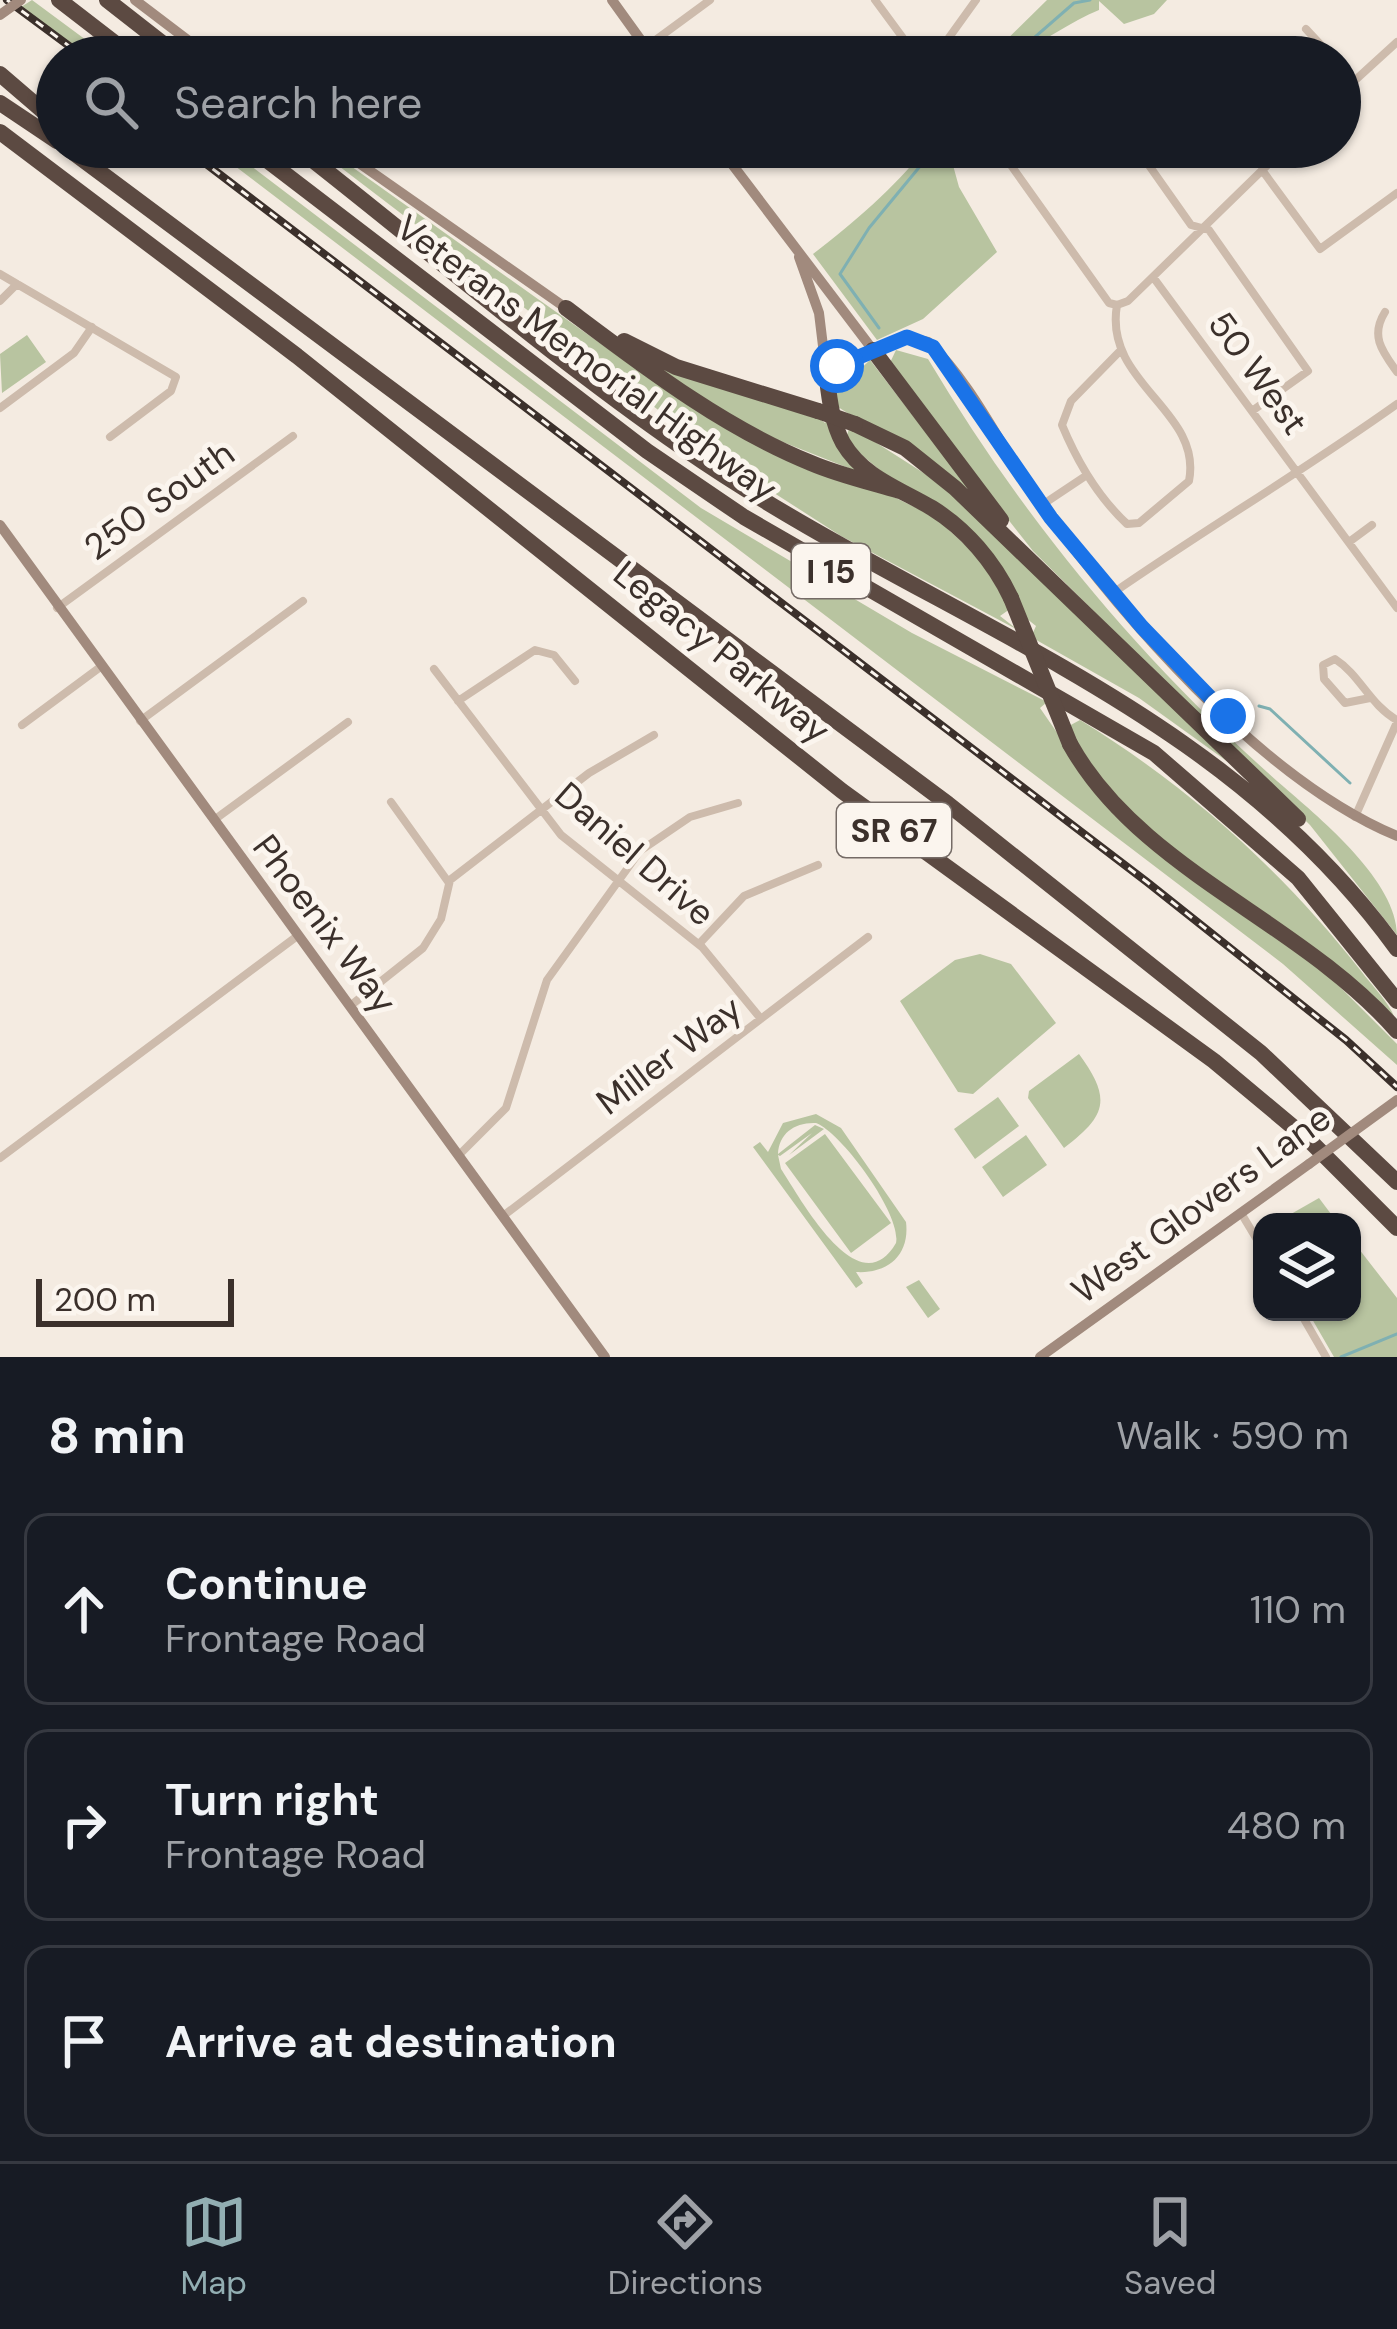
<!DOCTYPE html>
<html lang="en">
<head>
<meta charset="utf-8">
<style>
	:root { --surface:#171b24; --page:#20242c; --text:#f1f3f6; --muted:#9ea1a6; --line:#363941; --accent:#92aeb2 }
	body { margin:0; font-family:"DM Sans",sans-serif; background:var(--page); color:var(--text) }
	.controls { position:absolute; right:36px; bottom:36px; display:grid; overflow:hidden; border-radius:24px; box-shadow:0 3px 9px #0004 }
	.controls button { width:108px; height:108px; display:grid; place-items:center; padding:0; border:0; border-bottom:3px solid var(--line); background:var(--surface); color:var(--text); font:60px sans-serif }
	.scale { position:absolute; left:36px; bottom:30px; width:198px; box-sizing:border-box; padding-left:12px; border:6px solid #3b302b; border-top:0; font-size:33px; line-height:42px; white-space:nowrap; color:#3b302b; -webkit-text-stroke:9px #fbf5ee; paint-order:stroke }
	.stop { position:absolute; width:36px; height:36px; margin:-27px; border:9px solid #1a73e8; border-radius:50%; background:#fff }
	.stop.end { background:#1a73e8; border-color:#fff; box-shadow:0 3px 12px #0008 }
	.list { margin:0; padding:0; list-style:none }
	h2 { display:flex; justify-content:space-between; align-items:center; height:156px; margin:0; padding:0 48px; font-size:51px }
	h2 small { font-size:39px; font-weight:400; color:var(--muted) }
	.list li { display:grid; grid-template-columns:78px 1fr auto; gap:36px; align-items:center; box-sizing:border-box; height:192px; margin:0 24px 24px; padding:0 24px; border:3px solid var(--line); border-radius:24px }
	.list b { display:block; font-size:45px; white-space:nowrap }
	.list p { margin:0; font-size:39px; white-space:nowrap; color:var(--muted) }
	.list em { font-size:39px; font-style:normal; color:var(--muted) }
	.icon { flex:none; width:66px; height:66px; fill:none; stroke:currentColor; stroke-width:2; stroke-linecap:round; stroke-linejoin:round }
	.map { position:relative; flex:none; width:1397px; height:1357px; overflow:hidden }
	.search { position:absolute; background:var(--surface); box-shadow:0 3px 9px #0004; left:36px; right:36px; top:36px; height:132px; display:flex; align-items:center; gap:30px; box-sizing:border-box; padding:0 42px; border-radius:66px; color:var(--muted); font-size:45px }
	.sheet { height:804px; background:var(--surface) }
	nav { display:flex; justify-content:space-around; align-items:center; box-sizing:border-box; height:168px; border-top:3px solid var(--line); background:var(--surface); font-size:33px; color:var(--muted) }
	nav a { display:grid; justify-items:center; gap:6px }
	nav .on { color:var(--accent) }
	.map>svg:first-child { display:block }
	.green { fill:#b8c4a0; fill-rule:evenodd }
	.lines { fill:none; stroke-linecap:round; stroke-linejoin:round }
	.stream { stroke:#7fb0b2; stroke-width:3 }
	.street { stroke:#cdbbac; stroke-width:8 }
	.secondary { stroke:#a18a7d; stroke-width:10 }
	.highway { stroke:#5c4a42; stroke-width:16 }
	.rail-casing { stroke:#3b302b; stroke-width:8 }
	.rail { stroke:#fbf5ee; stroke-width:3; stroke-dasharray:9; stroke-linecap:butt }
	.secondary-bridge { stroke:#a18a7d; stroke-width:10 }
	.highway-bridge { stroke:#5c4a42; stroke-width:16 }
	.route { stroke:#1a73e8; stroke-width:15 }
	.labels { text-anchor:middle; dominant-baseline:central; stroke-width:10; stroke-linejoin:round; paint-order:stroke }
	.shield { fill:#fbf5ee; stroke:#756b66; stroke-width:3 }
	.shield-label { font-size:33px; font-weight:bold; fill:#3b302b }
	.street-label { font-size:36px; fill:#3b302b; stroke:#fbf5ee }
</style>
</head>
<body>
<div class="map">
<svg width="1397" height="1357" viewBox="0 0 1397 1357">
	<rect width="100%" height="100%" fill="#f4ebe1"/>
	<path class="green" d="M32,0L109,57H89L21,7Z
		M1047,0H1167L1154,14L1124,24L1099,1V10C1063,24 1028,57 989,57Z
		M210,147H226L701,508L912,633L1047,702L1040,708L1114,815L1309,956L1397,1044V1065L1283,964Z
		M314,147H324L649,378L935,517L979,558L1010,609L1000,616L1018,630L841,536L729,464Z
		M926,148L951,158L959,187L997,252L923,319L877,340L813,254C857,220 892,190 926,148Z
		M27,335L46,362L2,393L0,354Z
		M615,341L815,415L825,423L827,419L866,475L745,427Z
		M896,350L928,359C1024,520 1142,663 1284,787C1322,820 1397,882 1397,935L1310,825L1033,551L888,367Z
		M870,360L971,491L838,407L834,394Z
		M850,426L944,486L1235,767L1139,698L1031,637L1036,626L1021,614L1002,572L845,441Z
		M1080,720C1189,787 1282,870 1361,971C1373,987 1392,1005 1397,1024L1124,813L1067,727Z
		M980,954L1011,964L1056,1023L973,1094L958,1092L900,1001L955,960Z
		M1079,1054C1111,1098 1108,1115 1064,1148L1028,1098L1029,1091Z
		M998,1097L1019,1126L975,1159L954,1129Z
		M816,1114L841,1128L906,1222C910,1255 888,1274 856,1272L863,1283L856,1288L753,1147L760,1142L768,1152L783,1123ZM816,1123C842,1133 902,1215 896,1243C859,1307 801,1199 781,1169L778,1155L780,1156L812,1133L789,1155L824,1129L815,1125L778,1154C779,1133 795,1122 816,1123Z
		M825,1134L891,1223L851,1253L785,1163Z
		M1026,1135L1047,1165L1003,1197L982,1167Z
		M1319,1198L1337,1222H1277Z
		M1352,1240L1397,1298V1357H1334L1308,1312H1352Z
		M919,1280L940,1309L928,1318L906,1287Z"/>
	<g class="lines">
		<path class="stream" d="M1012,57L1074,3L1090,0
			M879,328L840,274L869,228L931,153
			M1259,706L1270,709L1350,783
			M1341,1357L1397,1334"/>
		<path class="street" d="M875,0L917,57
			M1306,29L1332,57
			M646,47L710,0
			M935,57L976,0
			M1340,66L1354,81
			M1340,94L1397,42
			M998,147L1109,303L1117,305
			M1136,147L1191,225L1209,230L1308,371L1252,411
			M1262,170L1320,249L1397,193
			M0,274L176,377L171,391L110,437
			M1153,277L1397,608
			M0,301L17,284
			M1117,305C1103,384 1203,410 1189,481L1139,523L1127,524C1098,497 1077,461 1062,425L1071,401L1119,352
			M1117,305L1128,301L1286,147
			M1385,312C1370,336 1382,351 1397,372
			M0,408L74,353L92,327
			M1042,505L1087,475
			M1349,542L1372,525
			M1113,593C1207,528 1303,471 1397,404
			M57,608L293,436
			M434,669L561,835L702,947L761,1019
			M1370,698L1345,703L1324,679L1323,665L1335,659C1360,675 1370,705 1397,720
			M458,701L535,650L554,655L575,681
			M140,721L303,601
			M22,725L99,668
			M391,802L449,883
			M1355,817L1397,722
			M214,820L348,722
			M699,944L744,896L818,865
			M350,1006L423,948L441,919L450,880L589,773L654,735
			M459,1155L506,1108L547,980L640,851L690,817L738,803
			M0,1158L296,937
			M1241,1213L1262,1248
			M503,1216L868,937
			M1300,1312L1326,1357"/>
		<path class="secondary" d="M135,0L210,57
			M612,0L653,57
			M336,147L566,308
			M719,147L873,350
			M799,257L819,313L826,371L904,337L928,342C971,382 1000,445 1033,493C1118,613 1260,779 1397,836
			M0,525L605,1357
			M1040,1357L1309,1164"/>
		<path class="highway" d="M59,0L133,57
			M107,0L180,57
			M0,74L57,123
			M0,103L57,141
			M0,132L297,356L842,791L1214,1061L1311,1142L1397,1228
			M66,147L948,804L1261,1053L1397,1182
			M250,147L647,451L744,517L1154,753L1298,878L1397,1001
			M296,147C424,247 549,355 683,448C929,619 1214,696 1397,949
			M566,308C642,365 722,427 811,463C839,475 870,482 900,491
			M624,341L676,367L818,411
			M873,350L1001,520
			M826,371C829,395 831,421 843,443C863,477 900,489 932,508C966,529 994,562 1011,598
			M855,424L905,448L955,488L1298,819
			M1070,744C1140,870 1300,920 1397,1031"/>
		<defs>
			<path id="rail" d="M7,0L84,57
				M184,147L1147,882L1346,1040L1397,1087"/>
		</defs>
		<use href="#rail" class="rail-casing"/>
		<use href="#rail" class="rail"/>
		<path class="secondary-bridge" d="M0,15L21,0
			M1309,1164L1397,1100"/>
		<path class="highway-bridge" d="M818,411L855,424
			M1011,598L1070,744"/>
	</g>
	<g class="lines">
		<path class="route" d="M837,366L907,337L933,347L1051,518L1142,627L1228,716"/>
	</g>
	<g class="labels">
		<g class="shield">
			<rect x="792" y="544" width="78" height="54" rx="9"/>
			<rect x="837" y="803" width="114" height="54" rx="9"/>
		</g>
		<g class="shield-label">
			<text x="831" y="571">I 15</text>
			<text x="894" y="830">SR 67</text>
		</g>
		<g class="street-label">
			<text transform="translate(587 358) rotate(36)">Veterans Memorial Highway</text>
			<text transform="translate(1258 373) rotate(54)">50 West</text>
			<text transform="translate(159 500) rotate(-36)">250 South</text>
			<text transform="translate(722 652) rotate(39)">Legacy Parkway</text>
			<text transform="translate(635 854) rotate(41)">Daniel Drive</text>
			<text transform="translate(325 924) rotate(53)">Phoenix Way</text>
			<text transform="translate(669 1055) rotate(-37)">Miller Way</text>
			<text transform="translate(1201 1204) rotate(-36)">West Glovers Lane</text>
		</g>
	</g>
</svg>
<div class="controls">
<button><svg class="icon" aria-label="layers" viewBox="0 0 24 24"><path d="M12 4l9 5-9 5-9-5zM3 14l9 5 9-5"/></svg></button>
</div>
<div class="scale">200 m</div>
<div class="stop" style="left:837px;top:366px"></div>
<div class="stop end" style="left:1228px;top:716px"></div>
<div class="search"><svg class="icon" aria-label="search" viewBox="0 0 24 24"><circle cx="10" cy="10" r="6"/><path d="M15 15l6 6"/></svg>Search here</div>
</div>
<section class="sheet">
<h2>8 min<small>Walk · 590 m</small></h2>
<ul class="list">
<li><svg class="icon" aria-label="ahead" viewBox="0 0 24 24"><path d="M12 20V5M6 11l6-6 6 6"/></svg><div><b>Continue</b><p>Frontage Road</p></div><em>110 m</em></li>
<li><svg class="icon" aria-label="right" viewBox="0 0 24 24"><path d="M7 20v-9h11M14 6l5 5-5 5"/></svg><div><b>Turn right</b><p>Frontage Road</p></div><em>480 m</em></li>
<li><svg class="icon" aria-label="arrive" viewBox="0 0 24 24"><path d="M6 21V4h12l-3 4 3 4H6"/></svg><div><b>Arrive at destination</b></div></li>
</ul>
</section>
<nav>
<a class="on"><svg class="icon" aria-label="map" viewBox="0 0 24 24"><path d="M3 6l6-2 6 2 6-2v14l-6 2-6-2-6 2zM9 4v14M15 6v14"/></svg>Map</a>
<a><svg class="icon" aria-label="directions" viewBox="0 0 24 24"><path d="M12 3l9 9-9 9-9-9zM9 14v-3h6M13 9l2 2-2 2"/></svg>Directions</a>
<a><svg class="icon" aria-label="saved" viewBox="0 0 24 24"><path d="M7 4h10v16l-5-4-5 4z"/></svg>Saved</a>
</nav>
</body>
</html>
